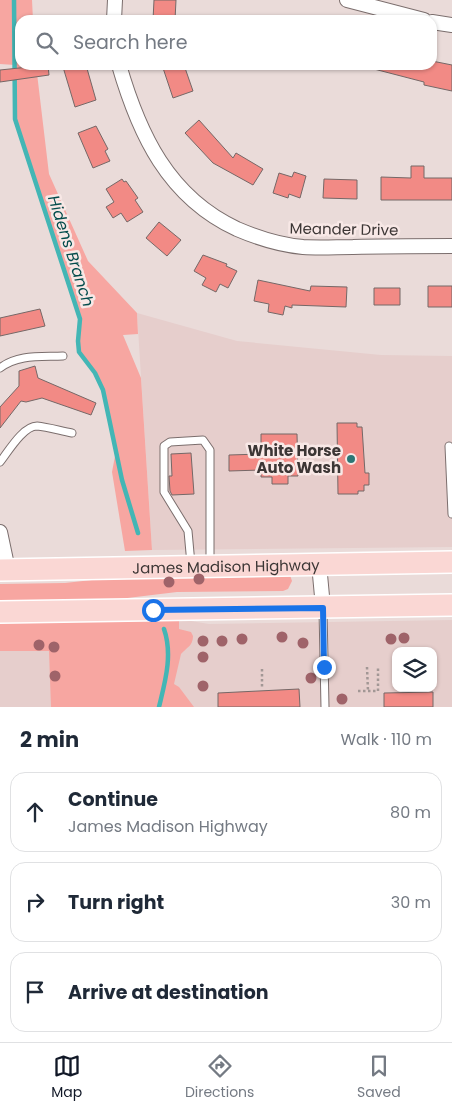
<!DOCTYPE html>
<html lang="en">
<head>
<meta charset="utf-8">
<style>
	:root { --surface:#fff; --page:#f2f2f3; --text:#1f2937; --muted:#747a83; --line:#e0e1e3; --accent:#111827 }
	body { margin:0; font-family:Poppins,sans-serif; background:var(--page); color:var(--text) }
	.controls { position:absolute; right:15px; bottom:15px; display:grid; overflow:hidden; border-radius:10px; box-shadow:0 1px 4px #0004 }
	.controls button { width:45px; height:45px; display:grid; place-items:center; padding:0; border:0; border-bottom:1px solid var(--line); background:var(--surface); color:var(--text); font:25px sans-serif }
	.stop { position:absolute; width:15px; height:15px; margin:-11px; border:4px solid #1a73e8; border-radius:50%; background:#fff }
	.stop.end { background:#1a73e8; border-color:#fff; box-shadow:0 1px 5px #0008 }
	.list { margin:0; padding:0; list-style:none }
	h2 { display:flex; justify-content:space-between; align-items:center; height:65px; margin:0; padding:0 20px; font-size:21px }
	h2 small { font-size:16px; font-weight:400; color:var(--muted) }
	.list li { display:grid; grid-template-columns:32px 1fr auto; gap:15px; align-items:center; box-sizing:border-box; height:80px; margin:0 10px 10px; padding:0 10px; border:1px solid var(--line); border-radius:15px }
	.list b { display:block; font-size:19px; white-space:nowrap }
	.list p { margin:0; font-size:16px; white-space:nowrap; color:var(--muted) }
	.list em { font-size:16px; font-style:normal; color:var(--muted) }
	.icon { flex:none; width:28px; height:28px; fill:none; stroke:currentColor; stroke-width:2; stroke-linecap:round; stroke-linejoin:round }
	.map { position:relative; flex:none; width:452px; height:707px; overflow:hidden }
	.search { position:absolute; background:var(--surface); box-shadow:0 1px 4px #0004; left:15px; right:15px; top:15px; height:55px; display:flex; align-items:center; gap:12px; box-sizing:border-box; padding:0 18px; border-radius:15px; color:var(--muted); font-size:19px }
	.sheet { height:335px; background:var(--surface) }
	nav { display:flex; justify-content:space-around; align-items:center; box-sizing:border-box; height:70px; border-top:1px solid var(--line); background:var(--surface); font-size:14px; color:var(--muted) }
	nav a { display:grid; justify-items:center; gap:2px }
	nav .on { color:var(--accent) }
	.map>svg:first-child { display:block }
	.built { fill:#e6cecc; fill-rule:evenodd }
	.green { fill:#f7a6a1 }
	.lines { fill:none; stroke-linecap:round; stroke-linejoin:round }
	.stream { stroke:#43b6b5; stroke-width:4.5 }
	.building { fill:#f28a85; stroke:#756867 }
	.service-casing { stroke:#7b6e6d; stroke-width:9 }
	.minor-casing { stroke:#7b6e6d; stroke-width:16 }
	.primary-casing { stroke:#fff; stroke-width:24 }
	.path { stroke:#a29795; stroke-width:2.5; stroke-dasharray:2.5 2.5; stroke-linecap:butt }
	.service { stroke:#fff; stroke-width:7 }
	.minor { stroke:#fff; stroke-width:14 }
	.primary { stroke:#fad7d4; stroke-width:21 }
	.tree { fill:#9f6369 }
	.route { stroke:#1a73e8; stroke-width:6 }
	.poi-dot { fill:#2c7675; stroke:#f8e8e6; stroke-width:2 }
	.labels { text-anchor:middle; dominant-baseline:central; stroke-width:5; stroke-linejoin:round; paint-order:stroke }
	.street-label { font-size:15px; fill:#3c3635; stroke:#f8e8e6 }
	.poi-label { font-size:15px; font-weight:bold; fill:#3c3635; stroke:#f8e8e6; text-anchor:end }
	.water-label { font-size:16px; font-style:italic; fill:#044c4c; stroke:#f8e8e6 }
</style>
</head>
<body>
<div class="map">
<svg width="452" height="707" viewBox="0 0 452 707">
	<rect width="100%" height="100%" fill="#eadbd9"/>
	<path class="built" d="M137,313L237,341L381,355L452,356V547L152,550Z
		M179,619L209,624L452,620V707H0V622ZM396,651H433V688H396Z"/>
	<path class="green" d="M0,0H32L33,20H20V65H36L49,174L88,261L137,313L138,334L123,335L141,378L152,550L125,551L112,472L116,451L99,381L79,352L78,341L80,319L15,119V65L0,64Z
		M137,575H290L292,581L288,589L283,591L177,592L119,599L0,603V584L65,583Z
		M179,619V629L191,632L193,636C193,646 187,647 181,654L174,684L179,687L194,707H51L49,651H0V622Z"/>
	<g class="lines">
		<path class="stream" d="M14,0L15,119L80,319L78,341L79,352L95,373L103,390L122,480L138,533
			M159,707C165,682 173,655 164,629"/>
	</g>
	<path class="building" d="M154,0H176L175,20H153Z
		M432,61L452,65V91L424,85V82L374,69L375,65H432Z
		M48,65L49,75L0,82V70Z
		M70,65H86L96,100L75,107L63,67Z
		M162,65H184L193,91L173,98Z
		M199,120L233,158L236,153L263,169L253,185L213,163L185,133Z
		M96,126L108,149L105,151L110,161L93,168L78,133Z
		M411,166H424V178H452V200H381V177L411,178Z
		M294,172L306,176L300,198L289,194L288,198L273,193L279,173L292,177Z
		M122,179L124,182L126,181L138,198L135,200L143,212L127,222L121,213L113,218L106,207L114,202L106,189Z
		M324,179L357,180V199L323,198Z
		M159,222L181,240L167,256L146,238Z
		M203,255L227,264L226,266L237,271L228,288L220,284L216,292L202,285L206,278L194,271Z
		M258,280L310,291L311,286L347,287L346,307L292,305V308L285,306L283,315L268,312L269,304L254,301Z
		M428,286H452V307H428Z
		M374,288H400V305H374Z
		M40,309L45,326L0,336V318Z
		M35,366L38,378L96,403L91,415L42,398L26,402L21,401L0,428V407L19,386V371Z
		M337,423H357V427H362L365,473H369V485H364V491H358V494H338Z
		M261,434H297L298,476H288V484H272V477H261V470L229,471V455L261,454Z
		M191,453L194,494L172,495L170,491L169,476H172L171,454Z
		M299,689L300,707H218V693Z
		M433,692V707H384V693Z"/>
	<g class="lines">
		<defs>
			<path id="service" d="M0,368C18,354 41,357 63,356
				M449,446L452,514
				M0,462C8,452 23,426 37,426C48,427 61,431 72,433
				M191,564L188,531L164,492V446L170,442L203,440L210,450V565
				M323,610L325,707"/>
			<path id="minor" d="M347,0L424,20
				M114,20L115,0
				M432,22L452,25
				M119,65C139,134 168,197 237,229C258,238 280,245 303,247C320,248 337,247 353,247C386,246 419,246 452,246
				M0,532L8,570
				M319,564L323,607"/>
			<g id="primary">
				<path id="s1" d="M0,570L452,562"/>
				<path d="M0,612L452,605"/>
			</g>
		</defs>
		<use href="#service" class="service-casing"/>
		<use href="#minor" class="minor-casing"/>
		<use href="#primary" class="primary-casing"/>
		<path class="path" d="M367,667L368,691
			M262,669V689
			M358,691H378V667"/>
		<use href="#service" class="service"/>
		<use href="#minor" class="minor"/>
		<use href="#primary" class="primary"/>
	</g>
	<g class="tree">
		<circle cx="199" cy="579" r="5.5"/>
		<circle cx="169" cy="582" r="5.5"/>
		<circle cx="282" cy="637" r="5.5"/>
		<circle cx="404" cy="638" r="5.5"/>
		<circle cx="242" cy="639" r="5.5"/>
		<circle cx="391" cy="639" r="5.5"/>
		<circle cx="203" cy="641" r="5.5"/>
		<circle cx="222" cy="641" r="5.5"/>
		<circle cx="303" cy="643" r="5.5"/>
		<circle cx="39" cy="645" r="5.5"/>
		<circle cx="54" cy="647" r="5.5"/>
		<circle cx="203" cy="657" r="5.5"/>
		<circle cx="55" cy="676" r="5.5"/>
		<circle cx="311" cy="678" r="5.5"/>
		<circle cx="203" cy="686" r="5.5"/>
		<circle cx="342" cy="699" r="5.5"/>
	</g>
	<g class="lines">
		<path class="route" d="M153,610L323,608L324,667"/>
	</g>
	<circle class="poi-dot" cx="351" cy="459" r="5"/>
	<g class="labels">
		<g class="street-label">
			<text transform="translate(344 229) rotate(1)">Meander Drive</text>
			<text stroke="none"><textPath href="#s1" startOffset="226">James Madison Highway</textPath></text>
		</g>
		<g class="poi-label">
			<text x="341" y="450">White Horse<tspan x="341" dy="17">Auto Wash</tspan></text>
		</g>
		<g class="water-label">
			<text transform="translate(71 251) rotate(72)">Hidens Branch</text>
		</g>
	</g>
</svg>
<div class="controls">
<button><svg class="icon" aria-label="layers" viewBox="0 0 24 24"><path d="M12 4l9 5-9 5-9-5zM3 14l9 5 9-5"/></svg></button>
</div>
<div class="stop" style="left:153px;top:610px"></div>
<div class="stop end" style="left:324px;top:667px"></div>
<div class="search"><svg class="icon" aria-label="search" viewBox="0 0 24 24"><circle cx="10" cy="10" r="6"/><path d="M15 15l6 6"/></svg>Search here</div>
</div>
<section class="sheet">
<h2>2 min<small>Walk · 110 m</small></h2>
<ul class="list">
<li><svg class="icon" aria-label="ahead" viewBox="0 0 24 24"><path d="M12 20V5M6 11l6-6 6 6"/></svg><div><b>Continue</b><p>James Madison Highway</p></div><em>80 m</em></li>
<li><svg class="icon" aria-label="right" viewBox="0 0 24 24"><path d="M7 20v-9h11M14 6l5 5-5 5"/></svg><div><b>Turn right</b></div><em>30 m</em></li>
<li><svg class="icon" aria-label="arrive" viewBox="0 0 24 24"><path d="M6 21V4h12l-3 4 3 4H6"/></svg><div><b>Arrive at destination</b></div></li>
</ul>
</section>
<nav>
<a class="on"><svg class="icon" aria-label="map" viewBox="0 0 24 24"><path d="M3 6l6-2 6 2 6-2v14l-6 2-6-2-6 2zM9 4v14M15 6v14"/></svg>Map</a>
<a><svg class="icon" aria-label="directions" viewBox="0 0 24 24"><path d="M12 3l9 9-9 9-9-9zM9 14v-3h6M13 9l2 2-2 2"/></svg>Directions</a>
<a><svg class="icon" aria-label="saved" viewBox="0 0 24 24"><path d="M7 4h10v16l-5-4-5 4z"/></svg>Saved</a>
</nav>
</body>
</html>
